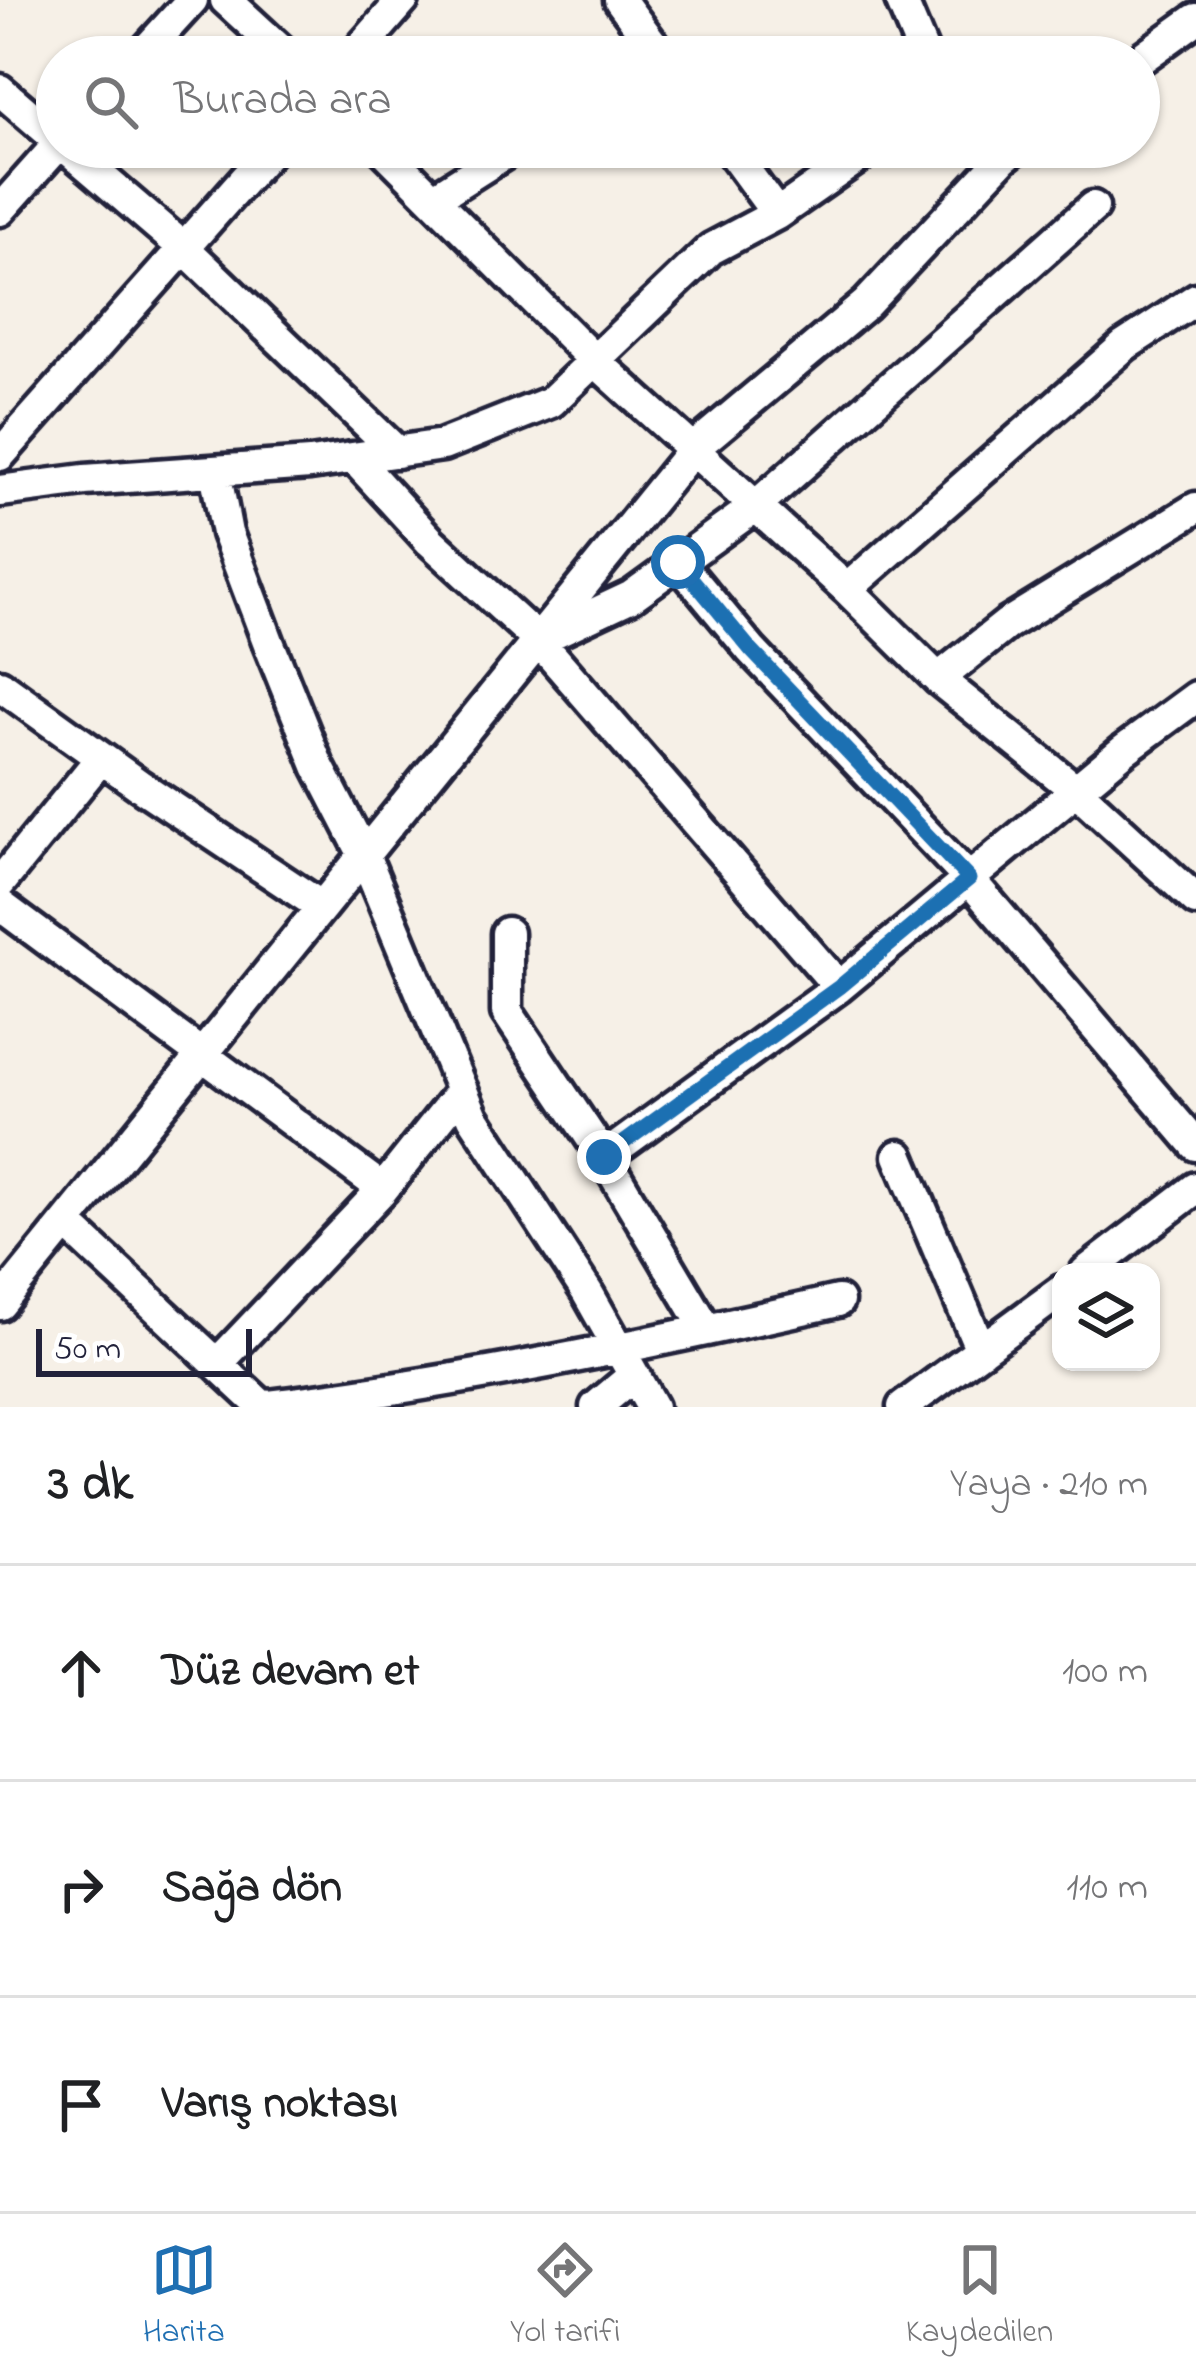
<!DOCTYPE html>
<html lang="tr">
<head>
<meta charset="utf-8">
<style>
	:root { --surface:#fff; --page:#f6f6f6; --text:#202124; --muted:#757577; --line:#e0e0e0; --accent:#1f6fb2 }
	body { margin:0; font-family:"Indie Flower",sans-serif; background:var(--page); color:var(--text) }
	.controls { position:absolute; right:36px; bottom:36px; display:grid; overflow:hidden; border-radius:24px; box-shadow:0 3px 9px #0004 }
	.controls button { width:108px; height:108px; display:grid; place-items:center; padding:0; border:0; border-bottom:3px solid var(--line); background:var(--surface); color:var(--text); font:60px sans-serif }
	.scale { position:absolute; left:36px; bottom:30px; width:216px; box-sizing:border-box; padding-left:12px; border:6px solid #22223b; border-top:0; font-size:33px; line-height:42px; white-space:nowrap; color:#22223b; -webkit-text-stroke:9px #fff; paint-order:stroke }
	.stop { position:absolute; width:36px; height:36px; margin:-27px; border:9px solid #1f6fb2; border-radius:50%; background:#fff }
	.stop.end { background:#1f6fb2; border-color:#fff; box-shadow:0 3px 12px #0008 }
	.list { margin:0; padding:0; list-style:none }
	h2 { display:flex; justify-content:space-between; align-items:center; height:156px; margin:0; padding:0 48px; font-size:51px }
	h2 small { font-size:39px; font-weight:400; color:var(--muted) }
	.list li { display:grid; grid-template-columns:78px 1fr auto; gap:36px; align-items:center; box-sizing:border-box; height:216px; padding:0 48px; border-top:3px solid var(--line) }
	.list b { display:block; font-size:45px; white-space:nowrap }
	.list em { font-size:39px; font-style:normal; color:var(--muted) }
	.icon { flex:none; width:66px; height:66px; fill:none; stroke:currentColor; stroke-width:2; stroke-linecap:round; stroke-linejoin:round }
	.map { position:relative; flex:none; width:1196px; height:1407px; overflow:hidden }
	.search { position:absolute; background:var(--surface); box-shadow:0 3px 9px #0004; left:36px; right:36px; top:36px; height:132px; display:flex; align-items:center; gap:30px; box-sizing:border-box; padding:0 42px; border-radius:66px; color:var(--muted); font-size:45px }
	.sheet { height:804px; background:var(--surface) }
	nav { display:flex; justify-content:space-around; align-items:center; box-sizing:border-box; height:168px; border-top:3px solid var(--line); background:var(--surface); font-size:33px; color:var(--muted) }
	nav a { display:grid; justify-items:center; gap:6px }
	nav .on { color:var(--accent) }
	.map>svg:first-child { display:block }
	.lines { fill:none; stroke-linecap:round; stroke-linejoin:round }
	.minor-casing { stroke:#22223b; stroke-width:39 }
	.minor { stroke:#fff; stroke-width:30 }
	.route { stroke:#1f6fb2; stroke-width:15 }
</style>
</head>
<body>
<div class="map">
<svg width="1196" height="1407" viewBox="0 0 1196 1407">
	<rect width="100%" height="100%" fill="#f6f0e7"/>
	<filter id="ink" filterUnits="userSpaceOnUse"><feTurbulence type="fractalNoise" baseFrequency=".00833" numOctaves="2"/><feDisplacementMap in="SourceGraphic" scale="24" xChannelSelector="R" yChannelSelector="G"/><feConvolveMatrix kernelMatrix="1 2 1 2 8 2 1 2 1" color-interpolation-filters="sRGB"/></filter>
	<g filter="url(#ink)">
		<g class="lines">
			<defs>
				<path id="minor" d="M226,0L288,57
					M620,0L662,57
					M901,0L925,57
					M140,57L192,0
					M353,57L403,0
					M1139,60L1196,19
					M0,90L57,139
					M66,147L184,248L397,452
					M381,147L594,360L847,589L938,679L1076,790L1196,900
					M728,147L777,214
					M433,199L515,147
					M0,210L57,146
					M0,455L273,147
					M354,458L430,541L538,640L839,987
					M215,471L227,533L269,644L318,766L364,855L473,1117L587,1292L652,1407
					M0,491L85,480L310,464L443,445L551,402L711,249L777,214L873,147
					M678,562L751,650L969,879L1196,1145
					M847,589L1124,346L1196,299
					M549,635L632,596L756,506L1093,207
					M938,679L1007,624L1196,508
					M0,685L139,785L322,907
					M0,883L101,758
					M0,905L383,1189
					M507,933V1012L604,1157L707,1330
					M899,1156L981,1350
					M604,1157L839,987L1124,750L1196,697
					M66,1223L263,1407
					M1086,1272L1196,1188
					M0,1304L694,448L866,304L1003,158L1017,147
					M217,1364L383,1189L462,1090
					M260,1407C455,1384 647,1344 838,1301
					M596,1407L633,1376
					M903,1407L1061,1291"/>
			</defs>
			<use href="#minor" class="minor-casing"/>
			<use href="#minor" class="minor"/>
		</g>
	</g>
	<g class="lines" filter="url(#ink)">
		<path class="route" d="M604,1157L839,987L969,879L751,650L678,562"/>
	</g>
</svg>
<div class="controls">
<button><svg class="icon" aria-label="layers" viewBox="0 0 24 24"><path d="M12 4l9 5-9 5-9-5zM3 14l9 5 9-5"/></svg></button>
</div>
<div class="scale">50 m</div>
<div class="stop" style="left:678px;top:562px"></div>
<div class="stop end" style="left:604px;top:1157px"></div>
<div class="search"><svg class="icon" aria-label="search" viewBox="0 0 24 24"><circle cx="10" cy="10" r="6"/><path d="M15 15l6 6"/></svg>Burada ara</div>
</div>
<section class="sheet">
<h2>3 dk<small>Yaya · 210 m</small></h2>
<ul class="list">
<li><svg class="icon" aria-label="ahead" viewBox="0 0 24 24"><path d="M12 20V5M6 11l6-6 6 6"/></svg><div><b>Düz devam et</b></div><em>100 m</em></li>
<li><svg class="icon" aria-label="right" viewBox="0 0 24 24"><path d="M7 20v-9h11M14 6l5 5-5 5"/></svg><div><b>Sağa dön</b></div><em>110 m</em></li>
<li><svg class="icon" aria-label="arrive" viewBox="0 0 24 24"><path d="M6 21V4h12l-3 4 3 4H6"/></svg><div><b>Varış noktası</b></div></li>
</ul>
</section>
<nav>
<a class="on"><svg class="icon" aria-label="map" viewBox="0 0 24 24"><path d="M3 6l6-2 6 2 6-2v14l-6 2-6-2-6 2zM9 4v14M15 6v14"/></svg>Harita</a>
<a><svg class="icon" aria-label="directions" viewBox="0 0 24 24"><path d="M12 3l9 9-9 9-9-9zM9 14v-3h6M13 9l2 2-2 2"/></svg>Yol tarifi</a>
<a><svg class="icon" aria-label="saved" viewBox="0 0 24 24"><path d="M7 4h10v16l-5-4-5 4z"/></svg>Kaydedilen</a>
</nav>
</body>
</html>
